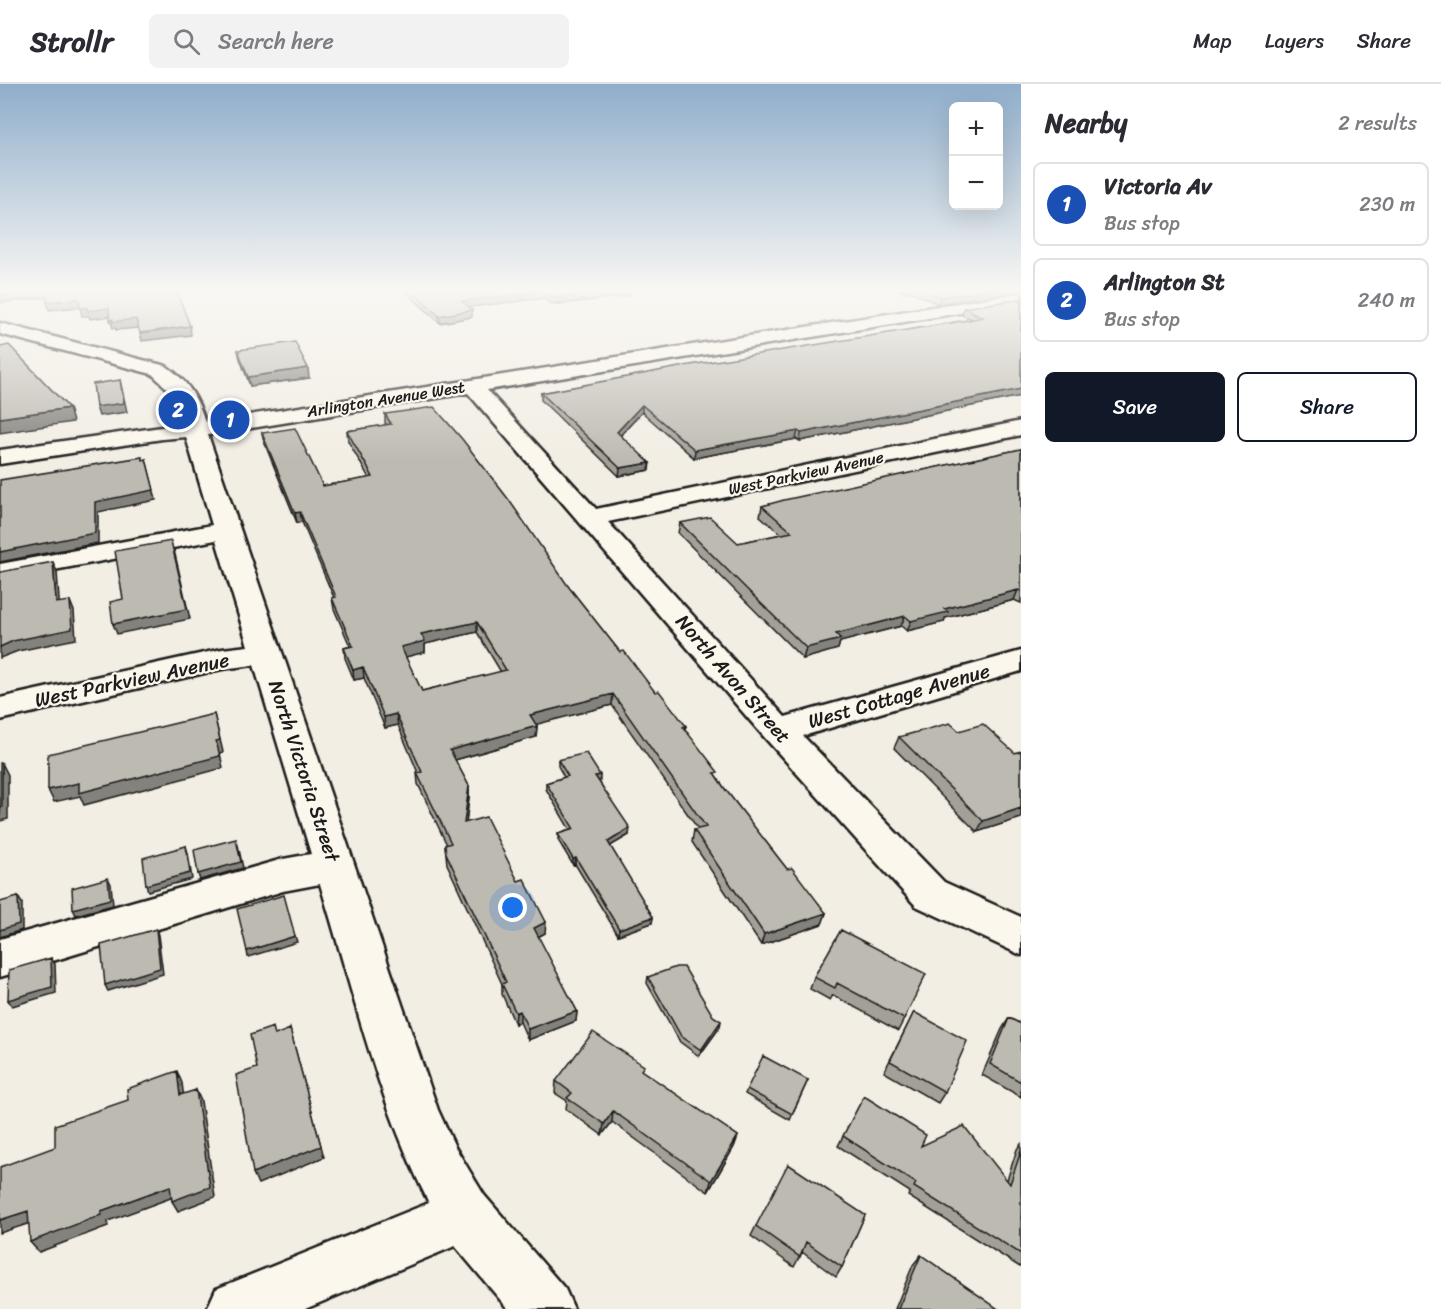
<!DOCTYPE html>
<html lang="en">
<head>
<meta charset="utf-8">
<style>
	:root { --surface:#fff; --page:#f2f2f3; --text:#2b2b33; --muted:#7c7c81; --line:#e1e1e2; --accent:#111827 }
	body { margin:0; font-family:Sriracha,sans-serif; background:var(--page); color:var(--text) }
	.controls { position:absolute; right:18px; top:18px; display:grid; overflow:hidden; border-radius:9px; box-shadow:0 6px 24px #0002 }
	.controls button { width:54px; height:54px; display:grid; place-items:center; padding:0; border:0; border-bottom:2px solid var(--line); background:var(--surface); color:var(--text); font:30px sans-serif }
	.you { position:absolute; left:513px; top:824px; width:21px; height:21px; margin:-15px; border:4px solid #fff; border-radius:50%; background:#1a73e8; box-shadow:0 0 0 9px #1a73e833 }
	.badge { display:grid; place-items:center; width:39px; height:39px; border-radius:50%; background:var(--accent); color:#fff; font-size:20px; font-weight:700 }
	.pin { position:absolute; translate:-50% -50%; border:3px solid #fff; box-shadow:0 2px 6px #0006 }
	.list { margin:0; padding:0; list-style:none }
	h2 { display:flex; justify-content:space-between; align-items:center; height:78px; margin:0; padding:0 24px; font-size:26px }
	h2 small { font-size:20px; font-weight:400; color:var(--muted) }
	.list li { display:grid; grid-template-columns:39px 1fr auto; gap:18px; align-items:center; box-sizing:border-box; height:84px; margin:0 12px 12px; padding:0 12px; border:2px solid var(--line); border-radius:9px }
	.list b { display:block; font-size:22px; white-space:nowrap }
	.list p { margin:0; font-size:20px; white-space:nowrap; color:var(--muted) }
	.list em { font-size:20px; font-style:normal; color:var(--muted) }
	.actions { display:flex; gap:12px; padding:18px 24px }
	.actions a { flex:1; padding:14px 0; border:2px solid var(--accent); border-radius:9px; text-align:center; font-size:21px; color:var(--accent) }
	.actions .main { background:var(--accent); color:#fff }
	.icon { flex:none; width:33px; height:33px; fill:none; stroke:currentColor; stroke-width:2; stroke-linecap:round; stroke-linejoin:round }
	.map { position:relative; flex:none; width:1021px; height:1225px; overflow:hidden }
	header { display:flex; align-items:center; gap:36px; box-sizing:border-box; height:84px; padding:0 30px; background:var(--surface); border-bottom:2px solid var(--line) }
	header strong { font-size:28px }
	nav { display:flex; gap:33px; margin-inline-start:auto; font-size:21px }
	.search { width:420px; height:54px; background:var(--page); display:flex; align-items:center; gap:15px; box-sizing:border-box; padding:0 21px; border-radius:9px; color:var(--muted); font-size:22px }
	main { display:flex }
	aside { flex:1; background:var(--surface) }
	.map>svg:first-child { display:block }
	.lines { fill:none; stroke-linecap:round; stroke-linejoin:round }
	.minor-casing { stroke:#1c1c1c; stroke-width:5 }
	.minor { fill:#fbf7ec; fill-rule:evenodd }
	.wall { fill:#a3a098; stroke:#1c1c1c; stroke-width:1.5; fill-rule:evenodd }
	.shaded-wall { fill:#84827c; stroke:#1c1c1c; stroke-width:1.5 }
	.building { fill:#bdbab1; stroke:#1c1c1c; stroke-width:1.5; fill-rule:evenodd }
	.labels { text-anchor:middle; dominant-baseline:central; stroke-width:4.5; stroke-linejoin:round; paint-order:stroke }
	.far-street-label { font-size:16px; fill:#1c1c1c; stroke:#fbf7ec }
	.street-label { font-size:20px; fill:#1c1c1c; stroke:#fbf7ec }
</style>
</head>
<body>
<header>
<strong>Strollr</strong>
<div class="search"><svg class="icon" aria-label="search" viewBox="0 0 24 24"><circle cx="10" cy="10" r="6"/><path d="M15 15l6 6"/></svg>Search here</div>
<nav><a>Map</a><a>Layers</a><a>Share</a></nav>
</header>
<main>
<div class="map">
<svg width="1021" height="1225" viewBox="0 0 1021 1225">
	<rect width="100%" height="100%" fill="#f2eee4"/>
	<filter id="ink" filterUnits="userSpaceOnUse"><feTurbulence type="fractalNoise" baseFrequency=".0167" numOctaves="2"/><feDisplacementMap in="SourceGraphic" scale="12" xChannelSelector="R" yChannelSelector="G"/><feConvolveMatrix kernelMatrix="1 2 1 2 8 2 1 2 1" color-interpolation-filters="sRGB"/></filter>
	<g filter="url(#ink)">
		<g class="lines">
			<defs>
				<path id="minor" d="M1021,209V219L487,306L596,425L1021,337V351L608,438L785,633L1021,567V587L803,652L944,798L1021,833V871L916,822L766,655L468,309L208,351L438,1026L455,1063L484,1111L565,1205L574,1225H508L455,1162L305,1225H207L216,1205L429,1119C378,1019 353,907 320,800L283,807L0,893V855L283,775L311,770L254,581L222,585L0,636V614L222,565L248,562L216,456L0,496V480L212,441L186,353L162,355L0,380V366L183,340L172,309L152,290L0,250V239L166,282C187,296 198,314 205,338Z"/>
			</defs>
			<use href="#minor" class="minor-casing"/>
			<use href="#minor" class="minor"/>
		</g>
		<path class="wall" d="M403,205H628L629,212L558,220L549,219L544,214L469,223L472,233L440,239Z
			M895,205H1021V207L938,220L910,207L904,208Z
			M1021,215V312L800,357L796,355L694,374L642,328L621,351L649,386L619,392L541,316V309L972,235L962,231L964,224Z
			M238,266L309,294L250,302L240,275Z
			M385,330L568,502L620,568L655,608L686,642L685,646L725,705L787,785L826,829L822,840L761,861L692,758L694,746L698,745L612,621L535,640L537,642L536,653L455,676L469,702V713L466,739L545,849L538,853L577,927L576,937L528,956L520,938L515,940L502,910V900L447,780L445,761H447L418,700L417,689H418L398,641L385,644L364,594L354,596L345,574L344,564L350,562L334,525L332,514H334L302,438L297,439L264,358L262,349L323,402L369,394L348,357L347,347L387,341L385,339ZM477,548L501,588L422,607L405,573L425,568V560Z
			M1021,365V519L1014,516L945,534L944,538L907,547L901,542L840,558L838,565L803,575L678,449L680,439L738,459L781,450L760,432L762,422Z
			M959,647L1015,669L1021,667V734L977,748L894,664L899,653Z
			M558,676L600,697H599L629,751L610,762L653,833L652,839L618,851L575,780L573,781L558,756V750L570,746L546,705V699L564,693L558,682Z
			M841,846L904,935L898,947L833,911L830,916L810,905L814,893Z
			M648,893L720,943L699,972L680,958L647,899Z
			M914,928L945,1008L938,1019L884,988Z
			M1009,934L1021,940V1013L982,991L1002,945Z
			M643,988L738,1052L734,1063L708,1108L612,1038L602,1051L566,1025L567,1017L555,1009L556,997Z
			M808,996L790,1036L745,1010L747,1005Z
			M864,1012L921,1062L1007,1096L1017,1065L1021,1060V1182L1020,1183L908,1112L910,1108L838,1062Z
			M865,1131L842,1183L836,1193L802,1168L794,1183L751,1152L756,1142Z
			M921,1171L998,1225H895L913,1181Z"/>
		<path class="shaded-wall" d="M46,205L49,213L0,219V211Z
			M629,205V212L558,220V213Z
			M904,205H911L910,207L904,208Z
			M997,205H1021V207L938,220L940,213Z
			M544,207V214L462,224V217Z
			M79,215L81,223L49,226L47,218Z
			M80,224H109L112,232L90,235L89,232H82Z
			M472,226V233L440,239L439,232Z
			M113,235H136L138,244L116,246L115,244H113L110,236Z
			M190,242L191,251L142,257L140,249Z
			M308,284L309,294L250,302L248,293Z
			M120,296L127,328L99,332L96,323Z
			M1021,305V312L800,357L801,349Z
			M642,321V328L617,355V348Z
			M69,324L73,338L0,349V334Z
			M798,347L796,355L694,374L695,366Z
			M146,375L156,416L98,428V459L0,478V468L95,418Z
			M650,379L649,386L619,392L620,384Z
			M300,428L302,438L297,439L295,429Z
			M174,466L190,535L117,550L113,540Z
			M53,478L57,488L60,529L56,519Z
			M1018,506L1014,516L945,534L944,538L907,547L911,537L944,525Z
			M70,517L74,527L76,555L18,567L0,574V563Z
			M905,532L901,542L840,558L838,565L803,575L806,564L836,550Z
			M477,538V548L425,560V568L402,574L401,563L421,550Z
			M363,583L364,594L354,596L353,586Z
			M613,610L612,621L530,642V631Z
			M214,630L223,668L220,669L223,684L84,721L80,712L54,718L48,706L216,657Z
			M396,630L398,641L385,644L384,633Z
			M537,642L536,653L451,677L450,666Z
			M2,679L8,691V735L0,737Z
			M600,691V697L595,698V692Z
			M469,702V713L465,750L464,739Z
			M1021,724V734L977,748L983,737Z
			M630,744L629,751L607,764L608,758Z
			M238,761L243,784L200,796L198,790Z
			M186,762L188,769L192,795L148,807L146,801Z
			M576,774L575,780L573,781V775Z
			M108,794L111,800L113,821L76,831L73,825Z
			M18,813L22,819V846L0,853V846Z
			M826,829L822,840L761,861L764,850Z
			M653,833L652,839L618,851L619,845Z
			M546,838L545,849L534,855V844Z
			M156,845L158,851L163,890L108,907L105,901Z
			M295,852L297,858L248,873L247,867Z
			M51,874L55,880L56,909L12,922L8,916Z
			M520,927V938L515,940L516,929Z
			M577,927L576,937L528,956V945Z
			M721,937L720,943L699,972L701,966Z
			M290,945L324,1073L258,1100L253,1089Z
			M177,987L182,999L185,1022L180,1011Z
			M196,1006L201,1017L215,1113L178,1127L172,1117Z
			M613,1027L612,1038L602,1051L604,1040Z
			M738,1052L734,1063L708,1108L711,1097Z
			M170,1102L176,1112L108,1137V1142L39,1168L30,1158L101,1127Z
			M28,1127L37,1137L0,1149V1136Z"/>
		<path class="building" d="M0,205H176L190,242L140,249L136,235L113,238V235L110,236L109,224L87,227V224H80L79,215L47,218L46,205L0,211Z
			M410,205H629L558,213L549,212L544,207L462,217L472,226L439,232Z
			M920,205H997L940,213Z
			M1021,215V305L801,349L798,347L695,366L642,321L617,348L650,379L620,384L541,309L690,281L969,236L983,233L964,224Z
			M295,258L308,284L248,293L238,266Z
			M9,261L69,324L0,334V263Z
			M120,296L124,319L96,323L93,300Z
			M434,323L462,355L509,416L568,502L620,568L624,567L655,608L659,607L686,642L683,643L718,688L714,689L725,705L787,785L792,784L826,829L764,850L694,746L706,743L613,610L530,631L537,642L450,666L469,702L464,739L486,733L518,797L524,795L546,838L534,844L577,927L528,945L520,927L516,929L502,900L506,898L446,769L445,761L451,759L417,689L422,688L396,630L384,633L363,583L353,586L344,564L353,562L332,514L336,513L300,428L295,429L262,349L295,344L323,402L373,393L347,347L391,340L385,330ZM477,538L506,586L422,607L401,563L425,557L421,550Z
			M1021,365V507L1018,506L944,525L948,528L911,537L905,532L836,550L841,555L806,564L680,439L710,433L738,459L792,448L762,422L784,416Z
			M142,373V376L146,375L154,406L95,418V449L0,468V396Z
			M171,457L187,525L113,540L110,518L123,515L115,467Z
			M53,478L56,519L70,517L72,545L13,557L0,563V488Z
			M214,630L220,656L216,657L220,672L79,709V699L48,706V670Z
			M950,639L959,647L983,640L1015,669L1021,667V724L983,737L899,653Z
			M586,669L600,691L595,692L630,744L608,758L653,833L619,845L576,774L573,775L558,750L574,745L546,699L568,692L558,676Z
			M0,679H2V723H0Z
			M236,755L241,778L198,790L194,766Z
			M186,762L190,789L146,801L143,774Z
			M108,794L110,815L73,825L72,804Z
			M284,811L295,852L247,867L237,825Z
			M18,813L19,840L0,846V818Z
			M156,845L160,884L105,901L101,861Z
			M841,846L926,890L904,935L837,899L835,904L814,893Z
			M51,874L52,903L8,916L9,886Z
			M676,883H684L713,932L721,937L701,966L681,952L648,893Z
			M914,928L967,957L945,1008L890,977Z
			M1009,934L1021,940V998L990,980Z
			M273,943L275,951L290,945L321,1062L253,1089L236,991L257,984L250,951Z
			M593,948L644,982L641,986L738,1052L711,1097L613,1027L604,1040L567,1014L572,1009L556,997Z
			M763,972L808,996L792,1030L747,1005Z
			M177,987L180,1011L196,1006L210,1103L172,1117L170,1102L101,1127V1131L30,1158L28,1127L0,1136V1083L55,1063V1041L128,1016L127,1005Z
			M864,1012L926,1051L921,1062L964,1042L1010,1100L1021,1067V1170L914,1103L916,1099L843,1052Z
			M788,1080L865,1131L842,1183L806,1158L800,1173L756,1142Z
			M921,1171L998,1225H898Z"/>
	</g>
	<linearGradient id="sky" x2="0" y2="1"><stop stop-color="#8faecb"/><stop offset="0.55" stop-color="#f9f7f3"/><stop offset="1" stop-color="#f9f7f3" stop-opacity="0"/></linearGradient>
	<rect width="1021" height="376" fill="url(#sky)"/>
	<g class="labels">
		<g class="far-street-label">
			<text transform="translate(386 315) rotate(-9)">Arlington Avenue West</text>
			<text transform="translate(806 389) rotate(-12)">West Parkview Avenue</text>
		</g>
		<g class="street-label">
			<text transform="translate(733 595) rotate(49)">North Avon Street</text>
			<text transform="translate(132 596) rotate(-12)">West Parkview Avenue</text>
			<text transform="translate(899 612) rotate(-16)">West Cottage Avenue</text>
			<text transform="translate(304 687) rotate(72)">North Victoria Street</text>
		</g>
	</g>
</svg>
<div class="controls">
<button>+</button>
<button>−</button>
</div>
<div class="you"></div>
<div class="pin badge" style="left:230px;top:336px;background:#1a4fb4">1</div>
<div class="pin badge" style="left:178px;top:326px;background:#1a4fb4">2</div>
</div>
<aside>
<h2>Nearby<small>2 results</small></h2>
<ul class="list">
<li><span class="badge" style="background:#1a4fb4">1</span><div><b>Victoria Av</b><p>Bus stop</p></div><em>230 m</em></li>
<li><span class="badge" style="background:#1a4fb4">2</span><div><b>Arlington St</b><p>Bus stop</p></div><em>240 m</em></li>
</ul>
<div class="actions"><a class="main">Save</a><a>Share</a></div>
</aside>
</main>
</body>
</html>
